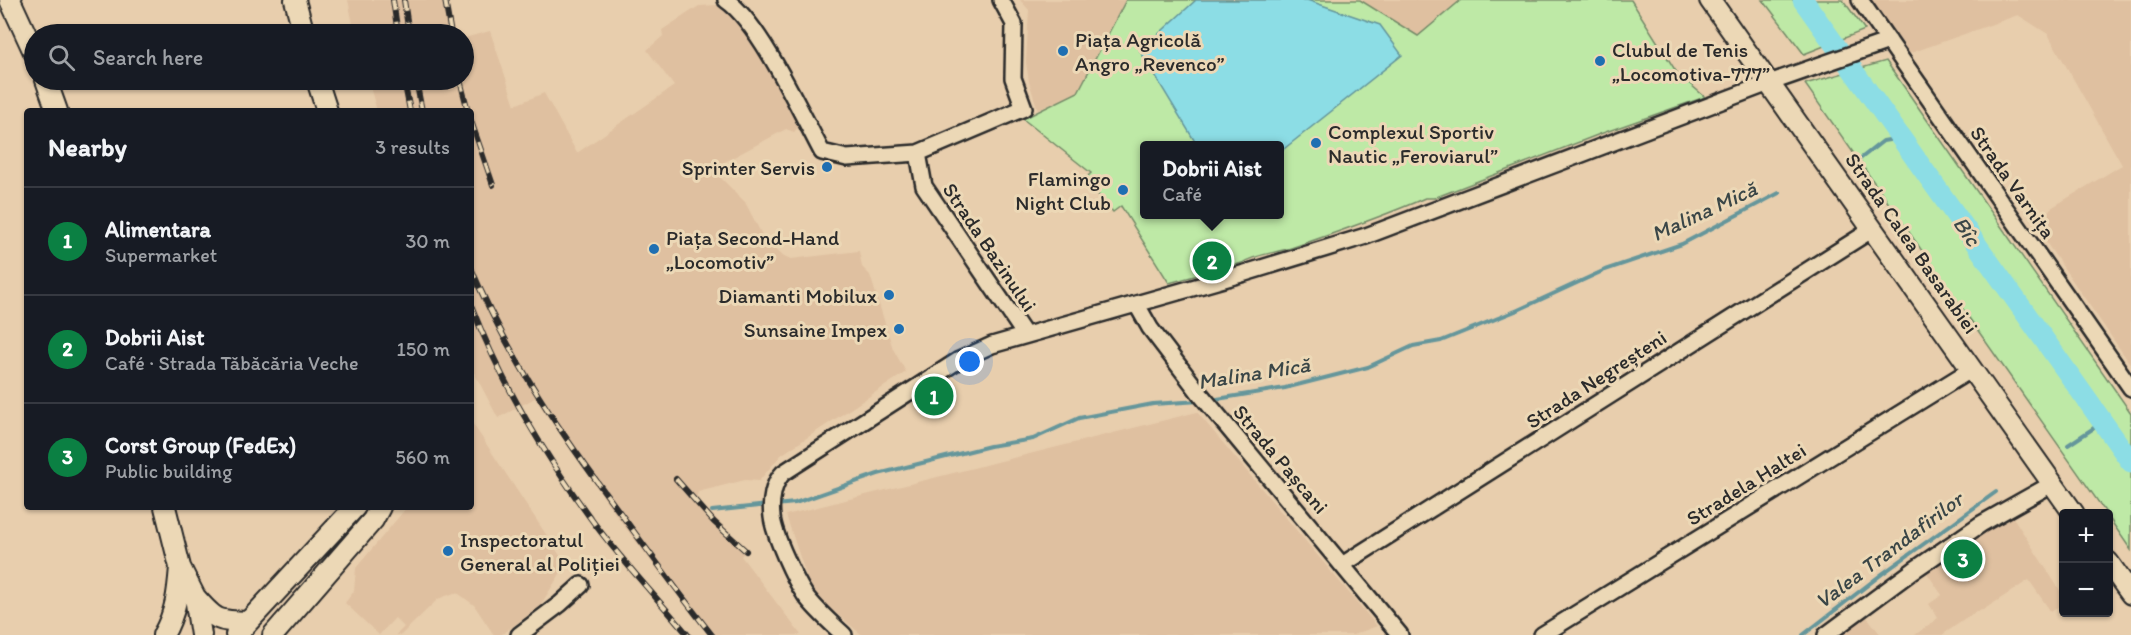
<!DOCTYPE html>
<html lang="en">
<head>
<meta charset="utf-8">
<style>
	:root { --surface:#171b24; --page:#242831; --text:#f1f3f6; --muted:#9ea1a6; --line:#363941; --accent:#0b8043 }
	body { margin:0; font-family:Itim,sans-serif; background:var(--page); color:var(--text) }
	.controls { position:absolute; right:18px; bottom:18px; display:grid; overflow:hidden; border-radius:6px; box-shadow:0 2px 4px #0004 }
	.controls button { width:54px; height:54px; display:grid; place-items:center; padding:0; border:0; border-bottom:2px solid var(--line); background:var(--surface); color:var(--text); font:30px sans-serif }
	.you { position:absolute; left:970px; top:362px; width:21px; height:21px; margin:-15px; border:4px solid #fff; border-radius:50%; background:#1a73e8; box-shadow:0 0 0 9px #1a73e833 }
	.badge { display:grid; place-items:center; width:39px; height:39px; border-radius:50%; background:var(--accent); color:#fff; font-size:20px; font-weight:700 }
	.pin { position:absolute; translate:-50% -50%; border:3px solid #fff; box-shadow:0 2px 6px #0006 }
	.popup { position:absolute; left:1140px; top:141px; width:144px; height:78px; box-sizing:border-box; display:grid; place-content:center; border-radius:6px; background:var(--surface); filter:drop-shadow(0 2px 4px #0005); font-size:20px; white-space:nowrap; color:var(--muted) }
	.popup b { font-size:22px; color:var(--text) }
	.popup::after { content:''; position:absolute; left:50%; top:100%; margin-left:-12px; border:12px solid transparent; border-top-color:var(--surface) }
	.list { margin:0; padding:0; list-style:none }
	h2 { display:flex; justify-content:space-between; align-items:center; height:78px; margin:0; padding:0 24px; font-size:26px }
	h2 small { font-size:20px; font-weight:400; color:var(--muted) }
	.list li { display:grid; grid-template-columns:39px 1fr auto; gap:18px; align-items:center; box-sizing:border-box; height:108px; padding:0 24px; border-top:2px solid var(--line) }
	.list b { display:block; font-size:22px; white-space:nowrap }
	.list p { margin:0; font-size:20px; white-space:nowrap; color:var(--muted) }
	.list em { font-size:20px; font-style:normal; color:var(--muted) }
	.icon { flex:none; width:33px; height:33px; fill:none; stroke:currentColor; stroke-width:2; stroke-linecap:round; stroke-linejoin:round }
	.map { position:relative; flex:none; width:2131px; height:635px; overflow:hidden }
	.search { position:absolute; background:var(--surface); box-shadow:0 2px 4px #0004; left:24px; top:24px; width:450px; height:66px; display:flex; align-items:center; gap:15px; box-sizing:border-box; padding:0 21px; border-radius:33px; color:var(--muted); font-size:22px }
	.panel { position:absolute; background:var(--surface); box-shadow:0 2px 4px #0004; left:24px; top:108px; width:450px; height:402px; border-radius:6px }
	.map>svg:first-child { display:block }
	.built { fill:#dfc0a0 }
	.green { fill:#bee9a6; stroke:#748a68; stroke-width:1.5; fill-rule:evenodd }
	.water { fill:#8cdde5; stroke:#65969b; stroke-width:1.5 }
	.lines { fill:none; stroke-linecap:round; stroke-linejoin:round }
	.stream { stroke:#65969b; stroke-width:4 }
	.river { stroke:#8cdde5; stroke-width:21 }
	.minor-casing { stroke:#2b2b2b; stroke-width:20 }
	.major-casing { stroke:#2b2b2b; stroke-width:24 }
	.minor { stroke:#ecd8b6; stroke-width:15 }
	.major { stroke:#ecd8b6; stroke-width:20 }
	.rail-casing { stroke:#2b2b2b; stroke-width:6 }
	.rail { stroke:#ecd8b6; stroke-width:4; stroke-dasharray:11; stroke-linecap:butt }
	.poi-dot { fill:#1f6fb2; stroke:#ecd8b6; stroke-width:2 }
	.labels { text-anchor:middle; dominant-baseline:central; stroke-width:6; stroke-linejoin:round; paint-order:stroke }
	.poi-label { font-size:21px; fill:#2b2b2b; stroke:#ecd8b6; text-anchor:start }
	.street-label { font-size:21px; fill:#2b2b2b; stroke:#ecd8b6 }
	.water-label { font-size:22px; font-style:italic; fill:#3a4647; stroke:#ecd8b6 }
</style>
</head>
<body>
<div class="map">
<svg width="2131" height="635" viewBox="0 0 2131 635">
	<rect width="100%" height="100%" fill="#e8cead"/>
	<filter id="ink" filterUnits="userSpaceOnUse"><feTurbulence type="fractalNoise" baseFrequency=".0167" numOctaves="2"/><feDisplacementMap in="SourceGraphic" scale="12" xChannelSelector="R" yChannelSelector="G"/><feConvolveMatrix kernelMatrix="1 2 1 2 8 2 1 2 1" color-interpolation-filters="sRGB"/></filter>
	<g filter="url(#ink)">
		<path class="built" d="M348,0H447L455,34H355Z
			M1020,0H1126L1078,92L1038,110L1029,82L1026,62L1029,10Z
			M1360,0H1461L1418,36Z
			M1869,0H2131V365L2036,228L2051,208L2122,165L2048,34L2018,15L1908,54Z
			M717,5L726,10L754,44L800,121V125L794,132L786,129L719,165L715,172L745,202L763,237L784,256L791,259L859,251L862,267L870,275L893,349L906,372L781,455L759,481L745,480L698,492L696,499L747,549L741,556L801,635H710L683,603L619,519L535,398L498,418L471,367V111H377L368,80H464V38L490,31L515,105L544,93L577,153L674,86L647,50L663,36L662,30L699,6Z
			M1197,412L1377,626L1353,635H862L812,593L786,515Z
			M471,421L561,557L558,562L563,569L540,606L501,635H494L474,605L459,594L454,593L438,599L401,635H396L404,627L395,618L379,635L345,603L354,591L356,568L407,507H471Z
			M2009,511L2063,595V603L2051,612L2029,580L1983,610L1977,611L1942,635H1915L1938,618L1929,604L1942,595L1925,570Z
			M1864,613L1881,635H1835Z"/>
		<path class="green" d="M1126,0H1360L1418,36L1461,0H1631L1677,73L1705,97L1600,134L1434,198H1425C1382,217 1338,232 1294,247C1277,253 1255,254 1242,263L1169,283L1121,206L1113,212L1085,179L1091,173L1023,119L1078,92ZM1144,146H1280V214H1144Z
			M1763,0H1843L1865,30L1804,54Z
			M1886,61L2131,413V550L2109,518L2108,514L2106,513L1805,84Z"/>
		<path class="water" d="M1196,0H1307L1380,25L1402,55L1280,152V146L1197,145L1140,51Z"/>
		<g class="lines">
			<path class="stream" d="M1860,159L1883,141L1901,138
				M1211,400L1285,388L1368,367L1413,346L1441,341L1518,310L1605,270L1682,244L1779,193
				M2068,445L2103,422
				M775,505L795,503L878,474L990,446L1033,439L1079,418L1153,404L1200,401
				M712,511L768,505
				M1803,635L1882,574L1996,492"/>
			<path class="river" d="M1803,0L2131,462"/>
			<defs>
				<path id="minor" d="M726,0C760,23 801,113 822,152L847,158L918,153L1024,108L1013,78L1014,24L1001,0
					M1860,0L2131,388
					M918,153L924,186L1025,335
					M1137,305L1150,328L1201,395L1400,635
					M1342,565L1873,229
					M519,635L560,604L581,585
					M844,635C831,623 816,610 805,595C795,580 774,535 772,517C770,502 773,483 783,473L959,360L992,345L1245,273L1366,236L1769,83L1889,41
					M1542,635L1972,369
					M1826,635L1914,570L1981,524L2052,484"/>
				<path id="major" d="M10,0L34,52
					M295,0L304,34
					M1710,0L2074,514
					M46,80L57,111
					M317,80L327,111
					M165,507L180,567L195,597L201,635
					M2108,562L2131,594
					M195,597C216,621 217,621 248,622
					M163,635C176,613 178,592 180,567
					M236,635L355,507
					M273,635L373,520L380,507"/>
			</defs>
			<use href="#minor" class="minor-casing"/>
			<use href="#major" class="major-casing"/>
			<use href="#minor" class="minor"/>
			<use href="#major" class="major"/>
			<defs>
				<path id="rail" d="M393,0L398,34
					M404,0L409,34
					M445,0L451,34
					M404,80L410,111
					M416,80L422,111
					M460,80L468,111
					M471,121L493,185
					M471,268C508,357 564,438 621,514C651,555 681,596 712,635
					M471,305C501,383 545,456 594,523C623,562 657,598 688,635
					M676,479L714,522L746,551"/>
			</defs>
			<use href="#rail" class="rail-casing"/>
			<use href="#rail" class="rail"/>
		</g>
	</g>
	<g class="poi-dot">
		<circle cx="1063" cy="51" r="6"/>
		<circle cx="1600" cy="61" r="6"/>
		<circle cx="1316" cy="143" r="6"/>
		<circle cx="827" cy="167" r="6"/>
		<circle cx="1123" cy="190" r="6"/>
		<circle cx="654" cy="249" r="6"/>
		<circle cx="889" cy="295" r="6"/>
		<circle cx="899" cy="329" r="6"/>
		<circle cx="448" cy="551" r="6"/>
	</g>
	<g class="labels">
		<g class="poi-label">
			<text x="1075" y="39">Piața Agricolă<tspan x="1075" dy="24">Angro „Revenco”</tspan></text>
			<text x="1612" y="49">Clubul de Tenis<tspan x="1612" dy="24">„Locomotiva-777”</tspan></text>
			<text x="1328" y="131">Complexul Sportiv<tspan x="1328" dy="24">Nautic „Feroviarul”</tspan></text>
			<text x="815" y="167" text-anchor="end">Sprinter Servis</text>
			<text x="1111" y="178" text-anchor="end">Flamingo<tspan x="1111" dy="24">Night Club</tspan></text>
			<text x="666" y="237">Piața Second-Hand<tspan x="666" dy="24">„Locomotiv”</tspan></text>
			<text x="877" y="295" text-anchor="end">Diamanti Mobilux</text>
			<text x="887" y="329" text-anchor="end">Sunsaine Impex</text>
			<text x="460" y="539">Inspectoratul<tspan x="460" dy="24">General al Poliției</tspan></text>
		</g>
		<g class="street-label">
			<text transform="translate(2013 182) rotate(55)">Strada Varnița</text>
			<text transform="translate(1912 243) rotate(55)">Strada Calea Basarabiei</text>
			<text transform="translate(990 247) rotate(56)">Strada Bazinului</text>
			<text transform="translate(1596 379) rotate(-33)">Strada Negreșteni</text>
			<text transform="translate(1281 459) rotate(50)">Strada Pașcani</text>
			<text transform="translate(1746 484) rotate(-32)">Stradela Haltei</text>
		</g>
		<g class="water-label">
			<text transform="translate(1704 211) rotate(-25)">Malina Mică</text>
			<text transform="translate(1967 231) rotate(55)">Bîc</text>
			<text transform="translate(1254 373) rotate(-9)">Malina Mică</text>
			<text transform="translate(1889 550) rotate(-37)">Valea Trandafirilor</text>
		</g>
	</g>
</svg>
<div class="controls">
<button>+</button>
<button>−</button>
</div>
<div class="you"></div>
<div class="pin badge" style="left:934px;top:396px">1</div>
<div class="pin badge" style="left:1212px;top:261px">2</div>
<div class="popup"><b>Dobrii Aist</b>Café</div>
<div class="pin badge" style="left:1963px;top:559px">3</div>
<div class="search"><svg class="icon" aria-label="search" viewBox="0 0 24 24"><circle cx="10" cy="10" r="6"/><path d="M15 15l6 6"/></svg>Search here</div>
<section class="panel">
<h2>Nearby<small>3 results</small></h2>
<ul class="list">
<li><span class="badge">1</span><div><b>Alimentara</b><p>Supermarket</p></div><em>30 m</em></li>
<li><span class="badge">2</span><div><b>Dobrii Aist</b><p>Café · Strada Tăbăcăria Veche</p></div><em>150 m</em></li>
<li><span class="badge">3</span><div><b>Corst Group (FedEx)</b><p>Public building</p></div><em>560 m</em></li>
</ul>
</section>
</div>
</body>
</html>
